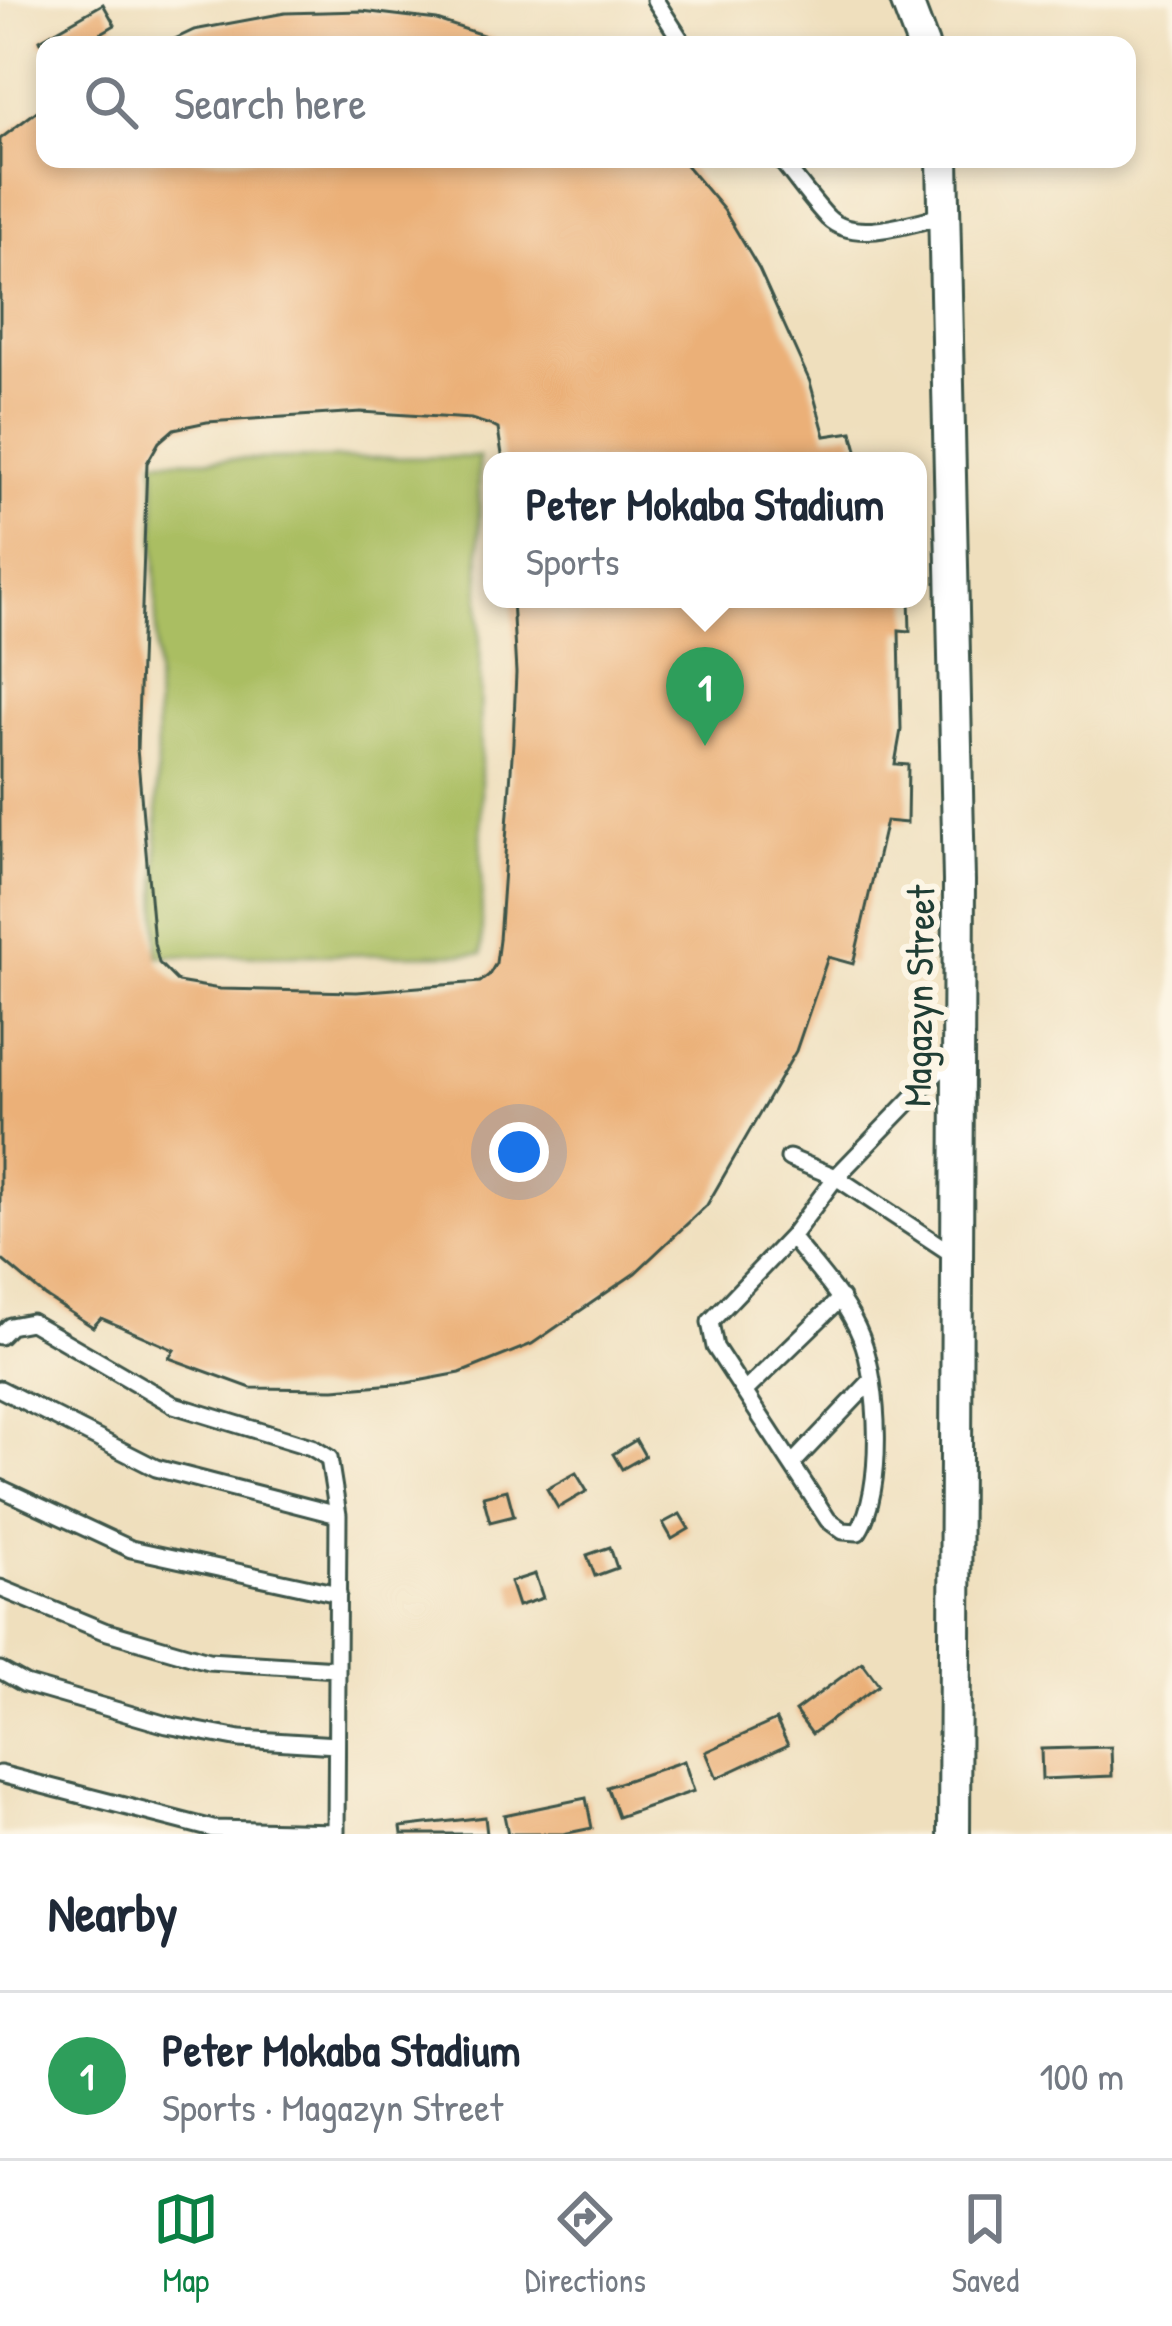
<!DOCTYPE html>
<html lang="en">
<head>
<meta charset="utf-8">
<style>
	:root { --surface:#fff; --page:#f6f6f7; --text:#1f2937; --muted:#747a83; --line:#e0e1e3; --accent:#0b8043 }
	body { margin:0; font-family:"Patrick Hand",sans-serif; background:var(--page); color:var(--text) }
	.you { position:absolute; left:519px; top:1152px; width:42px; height:42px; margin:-30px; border:9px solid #fff; border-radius:50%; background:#1a73e8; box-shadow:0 0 0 18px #1a73e833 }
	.badge { display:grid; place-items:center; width:78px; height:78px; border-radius:50%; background:var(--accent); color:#fff; font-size:39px; font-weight:700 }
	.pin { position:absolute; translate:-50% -99px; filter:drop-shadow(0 3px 6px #0008) }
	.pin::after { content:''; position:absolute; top:63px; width:42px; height:36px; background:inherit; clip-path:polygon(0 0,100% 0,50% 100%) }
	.popup { position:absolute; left:483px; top:452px; width:444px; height:156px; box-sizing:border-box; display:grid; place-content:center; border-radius:24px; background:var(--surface); filter:drop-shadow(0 3px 9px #0005); font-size:39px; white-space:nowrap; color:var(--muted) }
	.popup b { font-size:45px; color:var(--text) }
	.popup::after { content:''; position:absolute; left:50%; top:100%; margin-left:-24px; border:24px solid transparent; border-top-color:var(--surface) }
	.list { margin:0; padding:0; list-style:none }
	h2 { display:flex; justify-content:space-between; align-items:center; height:156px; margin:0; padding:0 48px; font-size:51px }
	h2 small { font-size:39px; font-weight:400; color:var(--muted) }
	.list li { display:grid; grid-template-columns:78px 1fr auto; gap:36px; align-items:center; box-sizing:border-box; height:168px; padding:0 48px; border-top:3px solid var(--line) }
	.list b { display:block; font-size:45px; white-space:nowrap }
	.list p { margin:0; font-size:39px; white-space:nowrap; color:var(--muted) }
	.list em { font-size:39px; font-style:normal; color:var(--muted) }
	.icon { flex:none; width:66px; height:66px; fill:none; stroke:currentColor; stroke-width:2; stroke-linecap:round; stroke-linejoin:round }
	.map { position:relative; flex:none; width:1172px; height:1834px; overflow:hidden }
	.search { position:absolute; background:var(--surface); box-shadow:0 6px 18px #0003; left:36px; right:36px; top:36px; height:132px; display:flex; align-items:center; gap:30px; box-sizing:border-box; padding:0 42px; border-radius:24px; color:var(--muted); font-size:45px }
	.sheet { height:324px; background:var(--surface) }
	nav { display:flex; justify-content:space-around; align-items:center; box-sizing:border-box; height:168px; border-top:3px solid var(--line); background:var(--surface); font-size:33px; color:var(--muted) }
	nav a { display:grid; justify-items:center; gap:6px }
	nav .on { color:var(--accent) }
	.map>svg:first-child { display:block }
	.green { fill:#aabe62; stroke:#647e4b; stroke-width:3 }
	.building { fill:#ebb078 }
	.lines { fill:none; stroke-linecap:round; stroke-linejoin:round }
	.lane-casing { stroke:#3e5549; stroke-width:21 }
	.street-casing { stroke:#3e5549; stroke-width:36 }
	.lane { stroke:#fff; stroke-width:15 }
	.street { stroke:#fff; stroke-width:30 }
	.labels { text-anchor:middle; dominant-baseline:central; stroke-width:12; stroke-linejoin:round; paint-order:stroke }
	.street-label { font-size:39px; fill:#1f3d34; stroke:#fcf5e5 }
</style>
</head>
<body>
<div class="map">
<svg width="1172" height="1834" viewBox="0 0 1172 1834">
	<rect width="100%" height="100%" fill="#fcf5e5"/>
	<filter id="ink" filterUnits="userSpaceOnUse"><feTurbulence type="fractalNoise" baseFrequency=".00833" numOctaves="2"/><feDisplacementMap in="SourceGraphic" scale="24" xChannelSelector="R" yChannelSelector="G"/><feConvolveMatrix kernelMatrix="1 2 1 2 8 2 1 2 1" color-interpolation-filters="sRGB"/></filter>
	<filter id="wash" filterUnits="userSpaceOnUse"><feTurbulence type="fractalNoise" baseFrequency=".004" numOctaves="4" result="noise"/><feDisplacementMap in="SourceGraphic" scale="48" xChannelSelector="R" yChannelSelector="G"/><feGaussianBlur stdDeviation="2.7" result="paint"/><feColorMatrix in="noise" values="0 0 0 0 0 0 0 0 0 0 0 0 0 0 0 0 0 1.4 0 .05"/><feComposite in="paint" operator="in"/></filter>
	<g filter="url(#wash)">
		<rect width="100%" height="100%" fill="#efdfbd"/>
		<path class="green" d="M479,457L482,954L158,956L155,460Z"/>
		<g id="blocks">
			<path class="building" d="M103,4L115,25L81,45H42L40,40Z
				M362,11L437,20L513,45H162L194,30L285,13Z
				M45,105V159H681L724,210L759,269L810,382L825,436L852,432L860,461H503L498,429L490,425L471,419L361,412L207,422L174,429L159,442L147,463L137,749L154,943L159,963L178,982L220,989L357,992L480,982L489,975L496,963L499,940L513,742L516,673L512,599H909L910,631L899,630L901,730L895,764L908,765L907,823L886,821L853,964L828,957L796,1051L707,1205L635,1273L532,1344L460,1373L407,1383L334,1389L251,1388L169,1358L174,1350L101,1318L93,1327L45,1296L0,1258V139Z
				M636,1440L645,1456L622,1469L613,1454Z
				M576,1473L587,1491L558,1508L547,1489Z
				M507,1490L514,1516L490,1522L483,1496Z
				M680,1514L689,1529L672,1539L663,1523Z
				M610,1547L617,1568L595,1576L587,1555Z
				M535,1574L543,1598L518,1606L510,1582Z
				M862,1662L879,1685L812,1734L795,1711Z
				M776,1720L788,1745L717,1778L706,1752Z
				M1111,1747L1112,1776L1042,1779L1041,1749Z
				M684,1761L694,1791L618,1817L607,1787Z
				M586,1798L592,1828L563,1834H508L504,1815Z
				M485,1817L487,1834H402L401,1827Z"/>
		</g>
	</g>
	<g filter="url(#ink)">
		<use href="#blocks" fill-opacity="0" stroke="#3e5549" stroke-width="3"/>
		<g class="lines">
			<defs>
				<path id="lane" d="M655,0L684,45
					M780,159C796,178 811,200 828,218C856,245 914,221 947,215
					M789,1158L836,1177L954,1255
					M791,1237C816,1269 846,1299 861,1337C879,1381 885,1491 858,1532L843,1531L828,1520L715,1347L710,1322L791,1237L836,1177L955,1054
					M0,1336L10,1326L31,1322L174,1405L311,1447L329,1458L338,1515L336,1834
					M0,1389L156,1468L338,1515
					M744,1392L841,1298
					M792,1464L871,1381
					M0,1488L131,1549L338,1594
					M0,1588L104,1631L208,1661L337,1669
					M0,1670L25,1684L167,1725L240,1739L336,1745
					M0,1774L213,1829L336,1832"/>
				<path id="street" d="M906,0L923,45
					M943,159L959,881L954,1834"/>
			</defs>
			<use href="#lane" class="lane-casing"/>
			<use href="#street" class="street-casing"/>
			<use href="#lane" class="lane"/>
			<use href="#street" class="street"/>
		</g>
	</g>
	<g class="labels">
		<g class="street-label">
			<text transform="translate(918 996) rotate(-89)">Magazyn Street</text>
		</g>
	</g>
</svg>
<div class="you"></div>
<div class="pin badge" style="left:705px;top:746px;background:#2e9e5b">1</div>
<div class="popup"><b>Peter Mokaba Stadium</b>Sports</div>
<div class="search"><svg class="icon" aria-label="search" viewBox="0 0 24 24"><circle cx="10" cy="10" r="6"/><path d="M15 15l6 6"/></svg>Search here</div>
</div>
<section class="sheet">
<h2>Nearby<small></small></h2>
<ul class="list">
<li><span class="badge" style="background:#2e9e5b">1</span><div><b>Peter Mokaba Stadium</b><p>Sports · Magazyn Street</p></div><em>100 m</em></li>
</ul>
</section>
<nav>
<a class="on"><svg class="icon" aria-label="map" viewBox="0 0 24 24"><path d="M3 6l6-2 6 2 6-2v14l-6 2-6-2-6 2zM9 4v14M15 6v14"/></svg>Map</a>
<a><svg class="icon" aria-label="directions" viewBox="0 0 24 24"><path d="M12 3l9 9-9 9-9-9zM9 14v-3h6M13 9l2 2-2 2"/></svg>Directions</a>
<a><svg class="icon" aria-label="saved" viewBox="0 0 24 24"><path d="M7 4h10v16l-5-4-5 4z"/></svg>Saved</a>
</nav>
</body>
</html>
